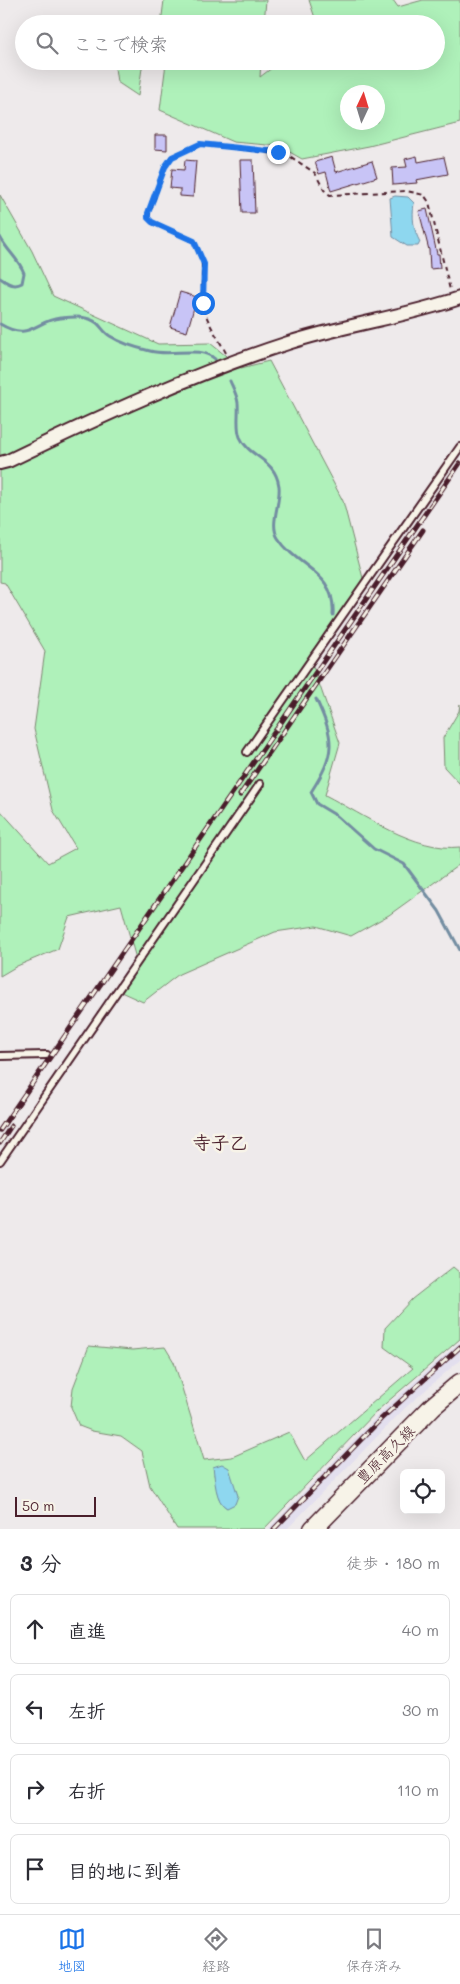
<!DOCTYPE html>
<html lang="ja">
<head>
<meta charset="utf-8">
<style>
	:root { --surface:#fff; --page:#f2f2f3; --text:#2b2b33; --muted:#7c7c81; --line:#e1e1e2; --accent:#1a73e8 }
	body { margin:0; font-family:Mali,"Klee One",sans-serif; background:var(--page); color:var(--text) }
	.controls { position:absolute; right:15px; bottom:15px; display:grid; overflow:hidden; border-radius:8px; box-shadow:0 5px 20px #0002 }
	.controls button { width:45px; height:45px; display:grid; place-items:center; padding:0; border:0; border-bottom:1px solid var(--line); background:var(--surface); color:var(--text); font:25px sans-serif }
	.compass { position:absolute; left:340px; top:85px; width:45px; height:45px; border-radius:50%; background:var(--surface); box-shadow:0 5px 20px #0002; rotate:4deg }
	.scale { position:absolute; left:15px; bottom:12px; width:81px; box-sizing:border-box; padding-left:5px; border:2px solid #4a1f2b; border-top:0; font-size:14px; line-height:18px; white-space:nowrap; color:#4a1f2b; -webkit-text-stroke:4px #f7f3e8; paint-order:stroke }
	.stop { position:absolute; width:15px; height:15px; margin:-11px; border:4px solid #1a73e8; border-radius:50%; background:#fff }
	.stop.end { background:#1a73e8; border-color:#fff; box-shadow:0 1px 5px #0008 }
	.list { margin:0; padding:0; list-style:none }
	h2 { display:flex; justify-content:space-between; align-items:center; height:65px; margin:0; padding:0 20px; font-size:21px }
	h2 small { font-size:16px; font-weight:400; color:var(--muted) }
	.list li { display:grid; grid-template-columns:32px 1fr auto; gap:15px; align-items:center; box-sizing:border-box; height:70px; margin:0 10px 10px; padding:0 10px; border:1px solid var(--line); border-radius:8px }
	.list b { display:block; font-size:19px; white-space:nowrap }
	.list em { font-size:16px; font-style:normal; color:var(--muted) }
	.icon { flex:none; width:28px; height:28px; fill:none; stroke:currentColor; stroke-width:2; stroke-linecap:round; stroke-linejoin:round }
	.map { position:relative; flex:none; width:460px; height:1529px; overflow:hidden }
	.search { position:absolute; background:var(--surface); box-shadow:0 5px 20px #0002; left:15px; right:15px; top:15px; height:55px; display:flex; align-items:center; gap:12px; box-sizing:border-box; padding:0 18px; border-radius:28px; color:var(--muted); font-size:19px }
	.sheet { height:385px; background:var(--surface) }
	nav { display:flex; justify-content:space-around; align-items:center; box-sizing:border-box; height:70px; border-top:1px solid var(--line); background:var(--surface); font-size:14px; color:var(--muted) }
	nav a { display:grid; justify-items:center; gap:2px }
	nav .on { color:var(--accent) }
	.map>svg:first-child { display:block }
	.built { fill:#e3dfee }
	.green { fill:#aff1ba; stroke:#7c8872; fill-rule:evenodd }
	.water { fill:#8ed7ef; stroke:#738da1 }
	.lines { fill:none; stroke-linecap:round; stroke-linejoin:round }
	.stream { stroke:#738da1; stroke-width:3 }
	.building { fill:#c8c4f6; stroke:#4a1f2b }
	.lane-casing { stroke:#4a1f2b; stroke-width:10 }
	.street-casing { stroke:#4a1f2b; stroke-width:16 }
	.secondary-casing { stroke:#4a1f2b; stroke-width:21 }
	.path { stroke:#4a1f2b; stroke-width:2; stroke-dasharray:5 4; stroke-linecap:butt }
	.lane { stroke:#f7f3e8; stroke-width:6 }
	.street { stroke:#f7f3e8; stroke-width:12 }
	.secondary { stroke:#f7f3e8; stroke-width:18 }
	.rail-casing { stroke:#4a1f2b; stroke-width:5 }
	.rail { stroke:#f7f3e8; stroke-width:3; stroke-dasharray:9; stroke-linecap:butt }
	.route { stroke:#1a73e8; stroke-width:6 }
	.labels { text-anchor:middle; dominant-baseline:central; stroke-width:5; stroke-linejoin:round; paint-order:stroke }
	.street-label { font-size:15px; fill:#4a1f2b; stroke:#f7f3e8 }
	.quarter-label { font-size:18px; font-weight:bold; fill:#4a1f2b; stroke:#f7f3e8 }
</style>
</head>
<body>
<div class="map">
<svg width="460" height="1529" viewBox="0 0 460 1529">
	<rect width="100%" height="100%" fill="#eeeaeb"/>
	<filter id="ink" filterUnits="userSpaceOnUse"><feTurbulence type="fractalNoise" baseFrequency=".02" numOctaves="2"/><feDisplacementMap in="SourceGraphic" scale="10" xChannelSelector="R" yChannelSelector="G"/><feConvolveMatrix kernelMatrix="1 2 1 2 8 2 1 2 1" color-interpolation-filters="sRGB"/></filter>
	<g filter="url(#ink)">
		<path class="built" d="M460,1342V1360L405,1408L287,1529H268L391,1402Z"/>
		<path class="green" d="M164,0H266L264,24H161Z
			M309,0H393L398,7L423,0H460V123L369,146L302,159L279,146L233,142L160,110L166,63L157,61H261L260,77L281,61H436V24H317ZM348,92H378V122H348Z
			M114,61H143L138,96L117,82Z
			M0,195L32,251L53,296L158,344L210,343L241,368L269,361L343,501L364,582L309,655L340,743L325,795C364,815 415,852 460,847V864L389,915L351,936L316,926L275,932L179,974L143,1002L121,992L138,966L121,905L69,917L58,949L17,966L0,976V810L48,863L76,848L53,810L34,729L45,651L5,583L0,582Z
			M460,704V784L444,767L443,738L459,711Z
			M453,1267L460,1273V1339L378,1410L264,1529H177L150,1486L142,1451L121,1436L92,1431L79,1426L71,1407L73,1388L89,1346L132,1350L165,1347L174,1362L204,1460L232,1457L289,1432L305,1461L413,1368L384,1347L385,1328L412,1299ZM214,1474L232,1482L238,1496L227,1508C216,1502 217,1486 214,1474Z"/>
		<path class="water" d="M395,196L408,197L414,203C412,217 413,229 420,242L418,246H407L393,237L390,198Z
			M222,1464L229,1468L238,1496L235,1504L227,1508C215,1502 215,1479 213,1467Z"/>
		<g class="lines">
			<path class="stream" d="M0,237C7,251 19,259 24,273L22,283C13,288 7,282 0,278
				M0,324C30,342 34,321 60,318C72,317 87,315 97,323C102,327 104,333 110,336C121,343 137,348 150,351C172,357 200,345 215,359
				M230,381C233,388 237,395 238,403C239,414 236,427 240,437C249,458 275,458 279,486C281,503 269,524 278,538C298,569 336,571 333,615
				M316,699C335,740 336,753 311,792L317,804L337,816L374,849L404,864L439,911L460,950"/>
		</g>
		<path class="building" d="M155,135H167V150L155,149Z
			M417,156L418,162L444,157L448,174L416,180L417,183L393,185L392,168L407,167L405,159Z
			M332,157L336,172L372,161L377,177L331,191L326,172L319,174L315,162Z
			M185,160L196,161L193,197L180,196V189L170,188L172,169L184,170Z
			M240,160H253L255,213H242Z
			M427,209L437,254H439L440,268L430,269L429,250L419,211Z
			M180,292L197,297L187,332L170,327Z"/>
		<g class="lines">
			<defs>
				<path id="lane" d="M247,752L460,447
					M0,1056L47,1055
					M0,1161L260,784"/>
				<path id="street" d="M0,463L8,461C99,417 192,374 288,343C344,325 404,317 460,298"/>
				<path id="secondary" d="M313,1529L433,1406L460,1383"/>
			</defs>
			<use href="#lane" class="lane-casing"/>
			<use href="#street" class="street-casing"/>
			<use href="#secondary" class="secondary-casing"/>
			<path class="path" d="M226,353C218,337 205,321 203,302C200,277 208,267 194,241L153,223L148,218L165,167L171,157L200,144L288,155L315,173L324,190L330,195L407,191L424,195L429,202L450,290"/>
			<use href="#lane" class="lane"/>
			<use href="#street" class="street"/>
			<use href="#secondary" class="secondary"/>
			<defs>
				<path id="rail" d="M240,795L423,530
					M0,1130L460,463
					M0,1143L11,1126
					M274,1529L381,1419L460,1347"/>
			</defs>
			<use href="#rail" class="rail-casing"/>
			<use href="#rail" class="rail"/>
		</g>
	</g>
	<g class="lines" filter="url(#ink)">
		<path class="route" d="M203,303L204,264L194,241L152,222L148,218V213L165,167L172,157L185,151L200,144L278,152"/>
	</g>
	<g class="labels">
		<g class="street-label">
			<text transform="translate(385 1454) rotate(-45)">豊原高久線</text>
		</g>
		<g class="quarter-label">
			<text x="220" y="1142">寺子乙</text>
		</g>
	</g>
</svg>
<div class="controls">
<button><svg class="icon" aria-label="locate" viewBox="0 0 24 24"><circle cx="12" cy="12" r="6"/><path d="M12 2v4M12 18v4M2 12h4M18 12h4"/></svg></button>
</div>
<svg class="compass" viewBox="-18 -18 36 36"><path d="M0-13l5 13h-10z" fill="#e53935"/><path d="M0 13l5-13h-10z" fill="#7c7c81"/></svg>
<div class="scale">50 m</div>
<div class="stop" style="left:203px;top:303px"></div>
<div class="stop end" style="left:278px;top:152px"></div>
<div class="search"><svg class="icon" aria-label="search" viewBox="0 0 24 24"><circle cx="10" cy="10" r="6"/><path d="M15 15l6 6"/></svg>ここで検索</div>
</div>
<section class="sheet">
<h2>3 分<small>徒歩 · 180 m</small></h2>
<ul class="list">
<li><svg class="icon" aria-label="ahead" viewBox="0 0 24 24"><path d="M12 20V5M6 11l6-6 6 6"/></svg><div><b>直進</b></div><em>40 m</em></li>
<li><svg class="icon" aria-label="left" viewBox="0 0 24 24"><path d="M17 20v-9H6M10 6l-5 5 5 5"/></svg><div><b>左折</b></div><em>30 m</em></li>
<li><svg class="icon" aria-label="right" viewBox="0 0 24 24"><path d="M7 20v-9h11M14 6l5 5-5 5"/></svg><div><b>右折</b></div><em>110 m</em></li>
<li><svg class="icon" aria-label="arrive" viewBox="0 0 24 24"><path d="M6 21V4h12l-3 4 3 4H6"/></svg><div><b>目的地に到着</b></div></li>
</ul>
</section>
<nav>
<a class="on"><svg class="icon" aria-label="map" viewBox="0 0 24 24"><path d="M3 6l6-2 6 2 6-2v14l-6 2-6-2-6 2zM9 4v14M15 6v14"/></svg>地図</a>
<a><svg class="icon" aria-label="directions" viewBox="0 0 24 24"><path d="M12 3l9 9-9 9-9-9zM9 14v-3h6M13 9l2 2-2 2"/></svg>経路</a>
<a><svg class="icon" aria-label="saved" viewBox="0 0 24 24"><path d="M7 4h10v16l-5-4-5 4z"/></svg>保存済み</a>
</nav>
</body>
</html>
